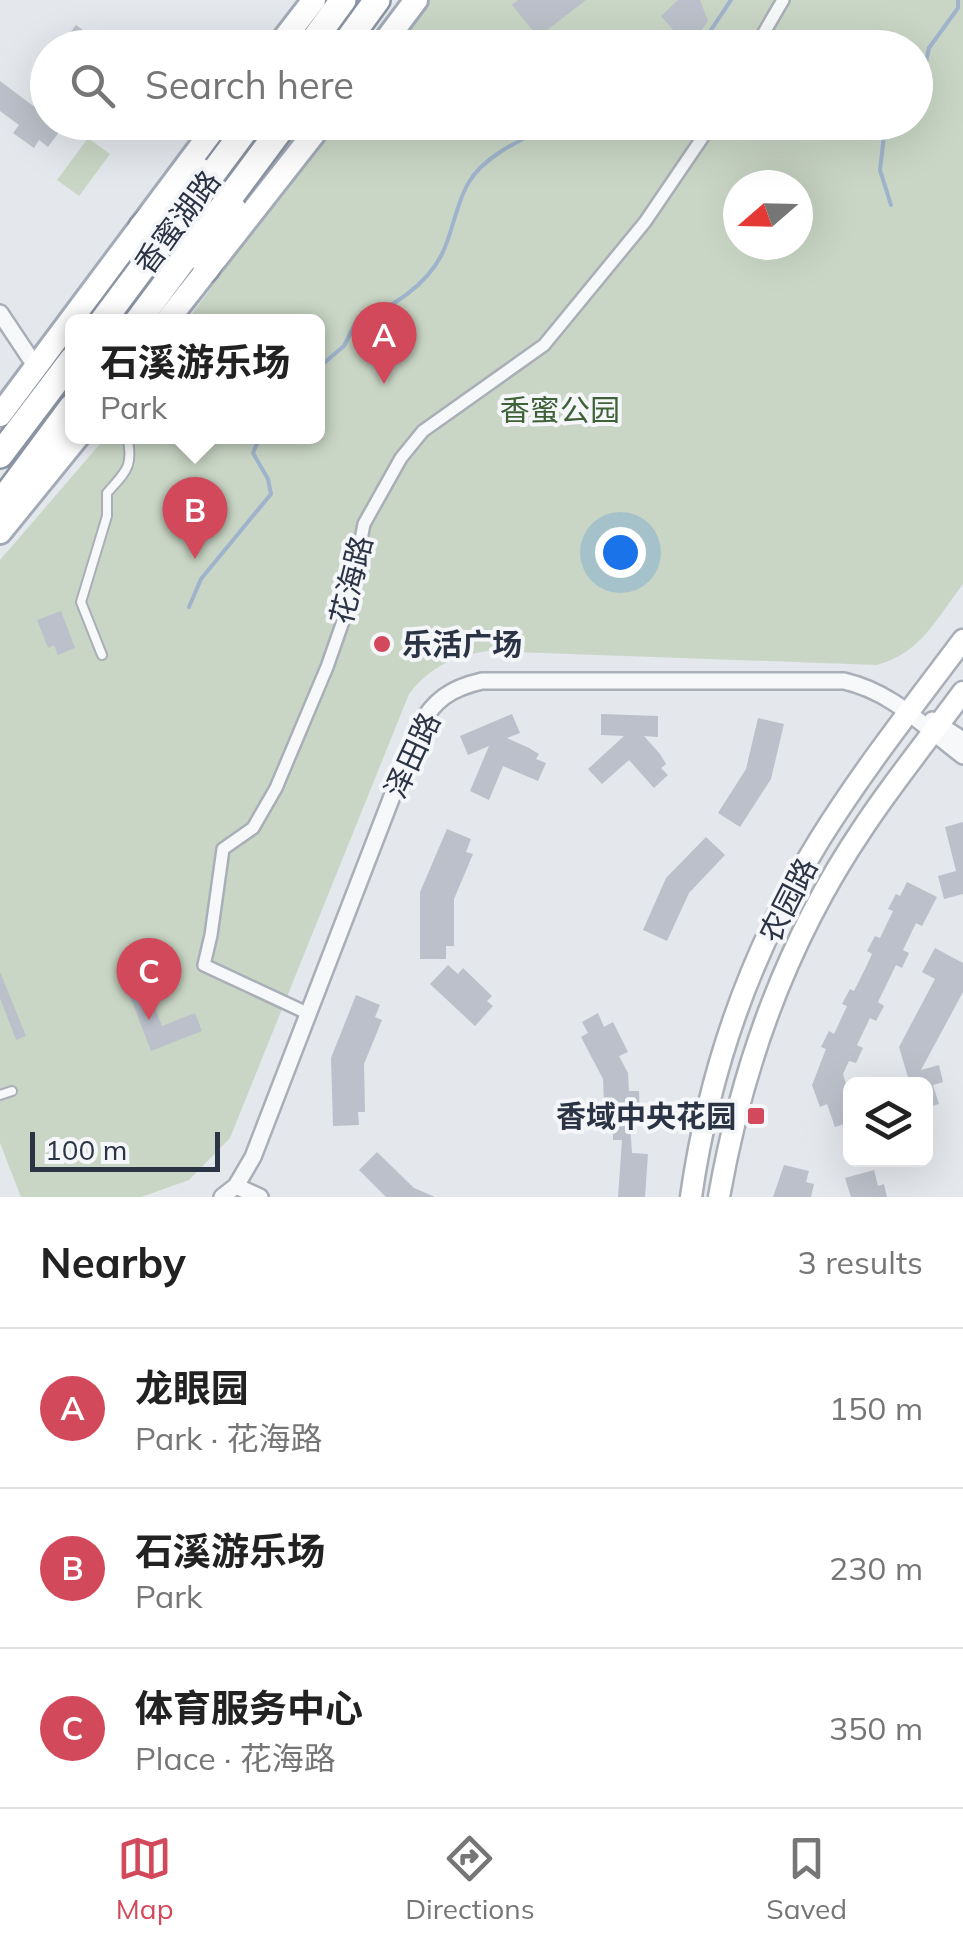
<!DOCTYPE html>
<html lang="en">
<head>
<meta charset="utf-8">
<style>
	:root { --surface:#fff; --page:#f6f6f6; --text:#222; --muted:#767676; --line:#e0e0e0; --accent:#d1495b }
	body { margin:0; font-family:Mulish,"Noto Sans SC",sans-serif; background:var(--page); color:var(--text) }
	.controls { position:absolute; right:30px; bottom:30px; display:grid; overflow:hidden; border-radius:15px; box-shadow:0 10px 40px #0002 }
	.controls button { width:90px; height:90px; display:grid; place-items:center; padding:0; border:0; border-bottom:2px solid var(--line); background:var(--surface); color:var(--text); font:50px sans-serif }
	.compass { position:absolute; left:723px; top:170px; width:90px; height:90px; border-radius:50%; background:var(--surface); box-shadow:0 10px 40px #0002; rotate:250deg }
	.scale { position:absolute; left:30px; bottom:25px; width:190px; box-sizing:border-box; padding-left:10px; border:5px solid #2b3445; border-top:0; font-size:28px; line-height:35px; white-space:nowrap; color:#2b3445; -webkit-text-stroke:8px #f4f6f9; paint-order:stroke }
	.you { position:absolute; left:620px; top:552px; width:35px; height:35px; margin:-25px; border:8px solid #fff; border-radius:50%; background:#1a73e8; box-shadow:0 0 0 15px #1a73e833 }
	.badge { display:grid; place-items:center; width:65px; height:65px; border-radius:50%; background:var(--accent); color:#fff; font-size:32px; font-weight:700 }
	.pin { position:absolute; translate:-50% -82px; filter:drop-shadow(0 2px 5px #0008) }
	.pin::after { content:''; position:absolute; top:52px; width:35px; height:30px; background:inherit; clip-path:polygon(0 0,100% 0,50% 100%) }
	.popup { position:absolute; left:65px; top:314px; width:260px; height:130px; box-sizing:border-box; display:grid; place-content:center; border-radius:15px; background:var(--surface); filter:drop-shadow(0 2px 8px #0005); font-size:32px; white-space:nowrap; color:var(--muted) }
	.popup b { font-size:38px; color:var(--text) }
	.popup::after { content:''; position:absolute; left:50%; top:100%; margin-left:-20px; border:20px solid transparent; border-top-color:var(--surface) }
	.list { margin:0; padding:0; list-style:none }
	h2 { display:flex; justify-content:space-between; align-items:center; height:130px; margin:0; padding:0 40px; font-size:42px }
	h2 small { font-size:32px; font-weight:400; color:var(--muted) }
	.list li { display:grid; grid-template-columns:65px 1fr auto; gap:30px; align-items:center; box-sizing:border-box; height:160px; padding:0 40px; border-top:2px solid var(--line) }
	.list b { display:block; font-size:38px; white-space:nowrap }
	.list p { margin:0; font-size:32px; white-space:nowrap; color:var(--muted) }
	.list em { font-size:32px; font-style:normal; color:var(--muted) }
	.icon { flex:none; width:55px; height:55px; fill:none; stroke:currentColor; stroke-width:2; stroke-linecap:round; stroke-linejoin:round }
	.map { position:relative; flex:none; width:963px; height:1197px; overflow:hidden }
	.search { position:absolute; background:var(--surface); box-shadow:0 10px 40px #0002; left:30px; right:30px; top:30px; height:110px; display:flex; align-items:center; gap:25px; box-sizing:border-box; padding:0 35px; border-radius:55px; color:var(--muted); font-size:38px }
	.sheet { height:610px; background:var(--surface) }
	nav { display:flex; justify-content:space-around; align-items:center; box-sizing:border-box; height:140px; border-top:2px solid var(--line); background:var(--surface); font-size:28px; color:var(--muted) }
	nav a { display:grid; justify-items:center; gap:5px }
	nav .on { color:var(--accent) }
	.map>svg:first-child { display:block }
	.green { fill:#c9d6c5; fill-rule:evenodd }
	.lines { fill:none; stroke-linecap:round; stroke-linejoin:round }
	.stream { stroke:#9fb4cc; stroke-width:4 }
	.building { fill:#bbc0ca }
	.service-casing { stroke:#a9aeb7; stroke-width:12 }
	.pedestrian-casing { stroke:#a9aeb7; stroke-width:16 }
	.minor-casing { stroke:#a9aeb7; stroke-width:20 }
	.secondary-casing { stroke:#a9aeb7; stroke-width:25 }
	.primary-casing { stroke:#a3abb8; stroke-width:28 }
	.trunk-casing { stroke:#8b94a3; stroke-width:30 }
	.service { stroke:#f7f8fa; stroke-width:8 }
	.pedestrian { stroke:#f7f8fa; stroke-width:11 }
	.minor { stroke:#f7f8fa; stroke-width:15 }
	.secondary { stroke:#fff; stroke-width:20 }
	.primary { stroke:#fff; stroke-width:22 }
	.trunk { stroke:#fff; stroke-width:25 }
	.poi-dot { fill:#d1495b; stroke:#f4f6f9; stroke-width:4 }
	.labels { text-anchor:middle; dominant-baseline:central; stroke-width:8; stroke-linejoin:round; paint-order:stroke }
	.street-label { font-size:30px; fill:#2b3445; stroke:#f4f6f9 }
	.park-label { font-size:30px; fill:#3f6138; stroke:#f4f6f9 }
	.poi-label { font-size:30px; font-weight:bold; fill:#2b3445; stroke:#f4f6f9; text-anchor:start }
</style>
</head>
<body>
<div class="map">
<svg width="963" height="1197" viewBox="0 0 963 1197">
	<rect width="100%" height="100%" fill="#e4e7ec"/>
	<path class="green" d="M424,0H963V584C936,619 921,653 877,665L489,651C455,655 430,667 409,694L230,1138L189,1180L141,1197H21L0,1143V560L106,437L318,436V322L187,321L330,123L916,122V48L388,47ZM738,185H798V245H738Z
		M88,138L110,154L79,196L57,180Z"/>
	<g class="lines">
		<path class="stream" d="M709,33L731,0
			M916,89L922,81L929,48L958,8V0
			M888,122L885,127L880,170L891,205
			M318,368L344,346L358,318C390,311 427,284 442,254C453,232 456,203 469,182C486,153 530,136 558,122
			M189,607L201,579L271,494L268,479L253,453L260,436"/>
	</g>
	<path class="building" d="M518,0H586L538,37L512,5Z
		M678,0H700L708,21L689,48L661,16Z
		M76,25L107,48H59Z
		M0,81L48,117V122H55L62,128L48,147L39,140L34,148L13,133L19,125L0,111Z
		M61,611L75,648L58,655L54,645L48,648L37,620Z
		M512,714L520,733L507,738L529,748L539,754L536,759L546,763L538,781L503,766L489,800L470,791L489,746L468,755L460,736Z
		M601,714L658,716V737L644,736L660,754L666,764L661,768L668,775L654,788L629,760L602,784L588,769L624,736L601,735Z
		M758,718L784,724L771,779L740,827L718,813L746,769Z
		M963,822V894L944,899L938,876L956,871L945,827Z
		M447,829L471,839L466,852L473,854L454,899V946H446V959H420V892Z
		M706,837L725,855L689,893L667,941L643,930L666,878Z
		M907,882L937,897L922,926L916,923L903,950L909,953L902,968L896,965L878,1002L884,1006L876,1021L870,1018L857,1045L863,1048L856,1063L849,1061L843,1074L850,1096V1122L835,1127L827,1104L820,1107L812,1085L826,1049L821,1047L829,1031L834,1034L847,1006L842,1004L850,989L854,991L866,967L872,954L867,951L875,936L880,938L893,911L888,909L896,894L900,896Z
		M935,948L963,963V992L921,1070L939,1065L943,1082L933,1085L939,1104L926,1108V1084H910L899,1047L935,979L922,972Z
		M448,965L458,974L463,968L492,996L487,1001L493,1006L475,1026L430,984Z
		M0,972L26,1036L16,1040L0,998Z
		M143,976L162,1026L195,1013L202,1031L151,1051L125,983Z
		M356,995L380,1005L375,1017L382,1020L364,1064L365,1112H358L359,1125L333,1126L331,1058Z
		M598,1013L604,1027L613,1022L628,1052L619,1056L628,1073L629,1091H639L640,1124L630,1125L632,1153L648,1154L645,1197H618L622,1140H613V1127H605L603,1079L581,1037L588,1033L582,1022Z
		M377,1152L414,1188L435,1197H386L359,1170Z
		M784,1165L809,1171L806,1182L814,1184L811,1197H773Z
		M874,1170L878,1186L884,1184L887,1197H851L845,1178Z"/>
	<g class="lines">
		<defs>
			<path id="service" d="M102,655L81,602L107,516V493C126,471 134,467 127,436
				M0,1095L12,1091"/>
			<path id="pedestrian" d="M755,48L783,0
				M307,1013L204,965L211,935L223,849L253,828L276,788L327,667L348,607L364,524L401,458L423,431L544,345L645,222L713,122"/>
			<path id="minor" d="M0,313L36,367
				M932,720L963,740
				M236,1186L260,1197
				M222,1197L236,1186L253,1157L418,729C433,700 451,688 482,681H844C893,692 924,727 963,756"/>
			<path id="secondary" d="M691,1197C709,1070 752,948 820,839C863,770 914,705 963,640
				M719,1197C742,1066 788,939 863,828C894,781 930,737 963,692"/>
			<path id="primary" d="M277,48L314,0
				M380,48L416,0
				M166,322L323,122
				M0,415L219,122
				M0,532L78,436"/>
			<path id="trunk" d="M308,48L343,0
				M342,48L377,0
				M142,227L200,171
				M206,269L234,210
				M102,322L251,122
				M137,322L286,122
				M0,455L72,360
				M0,504L72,407"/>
		</defs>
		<use href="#service" class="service-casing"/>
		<use href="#pedestrian" class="pedestrian-casing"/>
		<use href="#minor" class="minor-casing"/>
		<use href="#secondary" class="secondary-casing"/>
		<use href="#primary" class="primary-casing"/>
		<use href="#trunk" class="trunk-casing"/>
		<use href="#service" class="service"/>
		<use href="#pedestrian" class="pedestrian"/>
		<use href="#minor" class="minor"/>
		<use href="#secondary" class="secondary"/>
		<use href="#primary" class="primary"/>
		<use href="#trunk" class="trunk"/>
	</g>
	<g class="poi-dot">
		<circle cx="382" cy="644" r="10"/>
		<rect x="746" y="1106" width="20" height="20" rx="5"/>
	</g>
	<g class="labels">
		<g class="street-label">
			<text transform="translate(177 222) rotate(-53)">香蜜湖路</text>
			<text transform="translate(351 580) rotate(-76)">花海路</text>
			<text transform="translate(412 755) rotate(-65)">泽田路</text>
			<text transform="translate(788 900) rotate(-63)">农园路</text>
		</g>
		<g class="park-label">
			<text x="560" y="410">香蜜公园</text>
		</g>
		<g class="poi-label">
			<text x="402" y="644">乐活广场</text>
			<text x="736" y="1116" text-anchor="end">香域中央花园</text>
		</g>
	</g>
</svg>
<div class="controls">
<button><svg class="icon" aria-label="layers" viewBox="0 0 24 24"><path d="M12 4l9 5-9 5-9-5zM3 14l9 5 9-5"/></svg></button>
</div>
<svg class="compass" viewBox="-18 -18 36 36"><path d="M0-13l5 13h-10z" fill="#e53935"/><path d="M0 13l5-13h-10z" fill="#767676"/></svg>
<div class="scale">100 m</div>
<div class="you"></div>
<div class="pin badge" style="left:384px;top:384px">A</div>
<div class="pin badge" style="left:195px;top:559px">B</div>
<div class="popup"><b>石溪游乐场</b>Park</div>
<div class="pin badge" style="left:149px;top:1020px">C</div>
<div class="search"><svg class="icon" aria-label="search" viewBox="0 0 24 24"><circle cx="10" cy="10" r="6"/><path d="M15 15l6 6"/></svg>Search here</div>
</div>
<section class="sheet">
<h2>Nearby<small>3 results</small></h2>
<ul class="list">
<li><span class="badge">A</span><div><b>龙眼园</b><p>Park · 花海路</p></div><em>150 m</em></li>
<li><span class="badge">B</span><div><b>石溪游乐场</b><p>Park</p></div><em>230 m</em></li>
<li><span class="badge">C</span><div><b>体育服务中心</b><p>Place · 花海路</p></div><em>350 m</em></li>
</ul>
</section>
<nav>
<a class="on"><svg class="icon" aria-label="map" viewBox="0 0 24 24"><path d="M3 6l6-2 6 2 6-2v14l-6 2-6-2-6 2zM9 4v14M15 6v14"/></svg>Map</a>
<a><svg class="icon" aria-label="directions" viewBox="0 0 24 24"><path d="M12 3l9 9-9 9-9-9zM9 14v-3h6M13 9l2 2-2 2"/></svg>Directions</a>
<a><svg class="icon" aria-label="saved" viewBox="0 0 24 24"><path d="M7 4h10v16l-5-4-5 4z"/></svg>Saved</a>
</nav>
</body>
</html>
